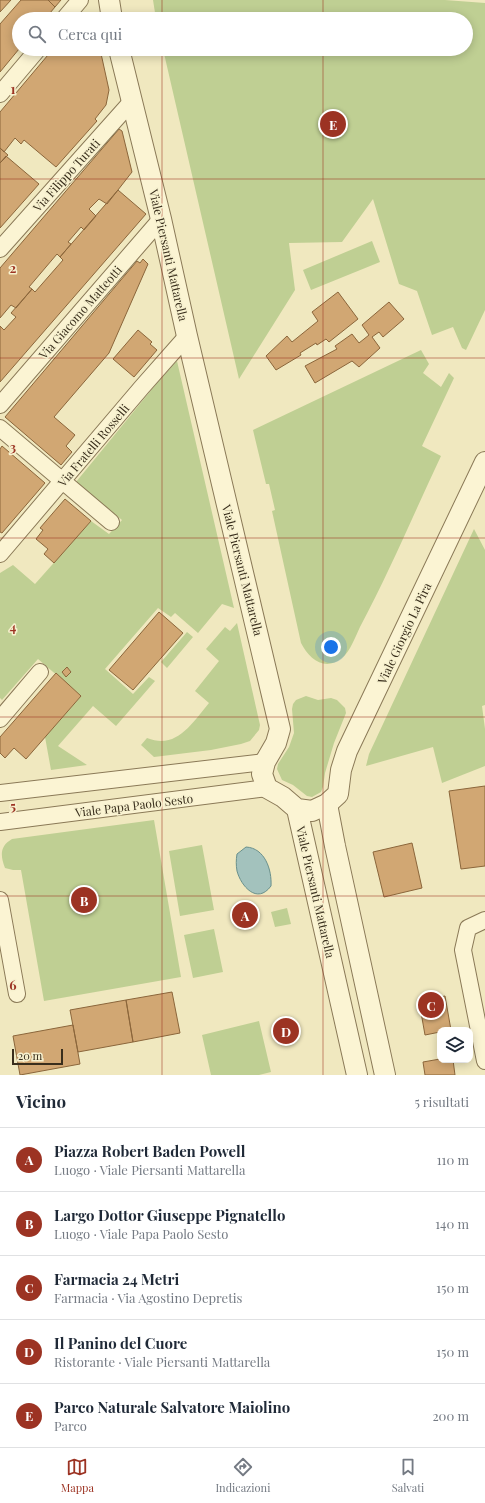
<!DOCTYPE html>
<html lang="it">
<head>
<meta charset="utf-8">
<style>
	:root { --surface:#fff; --page:#f2f2f3; --text:#1f2937; --muted:#747a83; --line:#e0e1e3; --accent:#9c3323 }
	body { margin:0; font-family:"Playfair Display",serif; background:var(--page); color:var(--text) }
	.controls { position:absolute; right:12px; bottom:12px; display:grid; overflow:hidden; border-radius:8px; box-shadow:0 2px 10px #0003 }
	.controls button { width:36px; height:36px; display:grid; place-items:center; padding:0; border:0; border-bottom:1px solid var(--line); background:var(--surface); color:var(--text); font:20px sans-serif }
	.scale { position:absolute; left:12px; bottom:10px; width:51px; box-sizing:border-box; padding-left:4px; border:2px solid #392e1c; border-top:0; font-size:11px; line-height:14px; white-space:nowrap; color:#392e1c; -webkit-text-stroke:3px #f7f1cf; paint-order:stroke }
	.you { position:absolute; left:331px; top:647px; width:14px; height:14px; margin:-10px; border:3px solid #fff; border-radius:50%; background:#1a73e8; box-shadow:0 0 0 6px #1a73e833 }
	.badge { display:grid; place-items:center; width:26px; height:26px; border-radius:50%; background:var(--accent); color:#fff; font-size:13px; font-weight:700 }
	.pin { position:absolute; translate:-50% -50%; border:2px solid #fff; box-shadow:0 1px 4px #0006 }
	.list { margin:0; padding:0; list-style:none }
	h2 { display:flex; justify-content:space-between; align-items:center; height:52px; margin:0; padding:0 16px; font-size:17px }
	h2 small { font-size:13px; font-weight:400; color:var(--muted) }
	.list li { display:grid; grid-template-columns:26px 1fr auto; gap:12px; align-items:center; box-sizing:border-box; height:64px; padding:0 16px; border-top:1px solid var(--line) }
	.list b { display:block; font-size:15px; white-space:nowrap }
	.list p { margin:0; font-size:13px; white-space:nowrap; color:var(--muted) }
	.list em { font-size:13px; font-style:normal; color:var(--muted) }
	.icon { flex:none; width:22px; height:22px; fill:none; stroke:currentColor; stroke-width:2; stroke-linecap:round; stroke-linejoin:round }
	.map { position:relative; flex:none; width:485px; height:1075px; overflow:hidden }
	.search { position:absolute; background:var(--surface); box-shadow:0 2px 10px #0003; left:12px; right:12px; top:12px; height:44px; display:flex; align-items:center; gap:10px; box-sizing:border-box; padding:0 14px; border-radius:22px; color:var(--muted); font-size:15px }
	.sheet { height:372px; background:var(--surface) }
	nav { display:flex; justify-content:space-around; align-items:center; box-sizing:border-box; height:56px; border-top:1px solid var(--line); background:var(--surface); font-size:11px; color:var(--muted) }
	nav a { display:grid; justify-items:center; gap:2px }
	nav .on { color:var(--accent) }
	.map>svg:first-child { display:block }
	.green { fill:#bfcf93 }
	.water { fill:#a3c2bd; stroke:#69908c }
	.building { fill:#d1a773; stroke:#8b663b }
	.lines { fill:none; stroke-linecap:round; stroke-linejoin:round }
	.minor-casing { stroke:#8a7957; stroke-width:18 }
	.tertiary-casing { stroke:#8a7957; stroke-width:22 }
	.minor { stroke:#fbf4d3; stroke-width:16 }
	.tertiary { stroke:#fbf4d3; stroke-width:20 }
	.grid { fill:none; stroke:#9c3323; stroke-width:1; stroke-opacity:0.55 }
	.labels { text-anchor:middle; dominant-baseline:central; stroke-width:3; stroke-linejoin:round; paint-order:stroke }
	.street-label { font-size:12px; fill:#392e1c; stroke:#f7f1cf }
	.grid-label { font-size:13px; text-anchor:middle; font-weight:bold; fill:#9c3323; stroke:#f7f1cf; stroke-width:3; stroke-linejoin:round; paint-order:stroke }
</style>
</head>
<body>
<div class="map">
<svg width="485" height="1075" viewBox="0 0 485 1075">
	<rect width="100%" height="100%" fill="#f0e8bf"/>
	<path class="green" d="M153,0H445L485,3V310L466,350L462,348L453,327L432,335L417,291L399,284L373,199L342,242L289,243L295,290L239,379L163,49H466V19H156Z
		M372,241L380,262L311,290L303,270Z
		M421,350L429,364L423,373L441,387L449,373L454,378L422,446L441,456C414,513 390,571 360,627C356,635 350,652 342,658C325,672 309,659 301,643L272,511L275,510L269,484H266L253,430Z
		M177,361L234,608L222,604L198,633L175,613L171,617L158,608L105,669L133,694L149,677L155,681L116,726L93,706L58,746L87,765L51,770L45,737L81,696L38,659L2,700L0,698V573L13,565L35,584L91,521L109,534L122,520L76,482L157,383Z
		M474,529L485,550V705L482,706L485,729V766L442,783L433,747L366,766L369,754Z
		M237,623L260,725L259,730L250,741L241,744L211,750L154,757L141,745L147,738C177,750 192,723 209,703L195,691L219,661L206,649L225,627L230,631Z
		M187,632L193,637L167,668L161,662Z
		M306,696L318,700L331,698L337,700L345,708L346,713L334,743L325,773L323,787L321,792L312,797L307,796L293,785L282,780L277,769L278,764L289,747L294,733L292,709L293,704L296,700Z
		M154,820L181,977L44,1001L21,870H13L5,868C0,855 0,846 12,839Z
		M202,845L214,910L180,916L169,851Z
		M287,908L291,924L275,927L271,912Z
		M214,929L223,972L193,978L184,935Z
		M259,1021L271,1072L259,1075H211L202,1035Z"/>
	<path class="water" d="M246,847C265,848 272,870 271,886C257,905 241,886 237,871C236,865 236,860 237,854Z"/>
	<path class="building" d="M0,0H11L0,12Z
		M21,0H48L55,7L45,19H19V49L0,72V24Z
		M48,0H61L55,7Z
		M81,16H93L94,19H79Z
		M53,49H100L109,90L106,105L95,119L97,121L56,167L24,140L21,144L15,138L4,152L0,148V112Z
		M119,129L122,131L132,172L107,204L99,199L89,209L96,216L84,230L81,227L68,242L71,244L60,257L57,254L29,287L32,289L16,308L11,305L0,318V268Z
		M0,148L8,155L0,163Z
		M6,156L39,184L0,228V163Z
		M118,190L146,214L0,382V326L4,330L16,317L11,313L32,289L35,292L63,260L60,257Z
		M143,259L148,264L109,353L54,417L75,435L66,446L72,452L61,465L5,417L137,261L140,263Z
		M338,292L358,319L329,342L326,339L317,345L316,343L300,353L301,355L276,370L266,356L287,336L292,342L318,321L312,312Z
		M389,302L404,319L383,337L379,332L372,337L380,348L359,367L352,361L315,383L305,366L337,349L335,346L352,334L359,343L369,335L362,325Z
		M138,330L152,342L150,344L157,350L134,377L113,359Z
		M2,446L45,483L2,533L0,532V449Z
		M65,499L91,521L54,563L44,554L48,549L36,539L43,530L40,528Z
		M159,612L183,633L133,690L109,670Z
		M67,667L71,672L66,677L62,672Z
		M56,673L81,696L26,759L14,748L5,758L0,753V737Z
		M485,786V866L461,869L449,791Z
		M412,843L422,888L384,897L373,852Z
		M172,992L180,1033L133,1042L126,1000Z
		M445,996L451,1030H440V1032L425,1035L419,1001Z
		M126,1000L133,1042L78,1052L70,1010Z
		M289,1021L293,1038L283,1041L279,1023Z
		M73,1025L80,1064L20,1075L13,1036Z
		M440,1059V1060H453L455,1075H425L423,1062Z"/>
	<g class="lines">
		<defs>
			<path id="minor" d="M64,19L80,0
				M0,94L38,49
				M0,249L132,101
				M0,405L161,219
				M0,428L111,522
				M0,554L142,387L187,336
				M0,719L40,672
				M0,793L265,762
				M0,822L267,788
				M0,900L17,994
				M485,920L468,928L463,950L485,1061"/>
			<path id="tertiary" d="M109,0L112,19
				M119,49L161,219L187,336L280,729L276,743L265,762L262,774L267,788L283,797L297,809L357,1075
				M327,804L335,846L385,1075
				M297,809L312,811L327,804L338,794L341,770L347,751L485,462"/>
		</defs>
		<use href="#minor" class="minor-casing"/>
		<use href="#tertiary" class="tertiary-casing"/>
		<use href="#minor" class="minor"/>
		<use href="#tertiary" class="tertiary"/>
	</g>
	<path class="grid" d="M162,0V19M323,0V19M162,49V1075M323,49V1075M0,179H485M0,358H485M0,538H485M0,717H485M0,896H485"/>
	<g class="labels">
		<g class="street-label">
			<text transform="translate(66 175) rotate(-48)">Via Filippo Turati</text>
			<text transform="translate(169 255) rotate(77)">Viale Piersanti Mattarella</text>
			<text transform="translate(80 312) rotate(-49)">Via Giacomo Matteotti</text>
			<text transform="translate(93 445) rotate(-50)">Via Fratelli Rosselli</text>
			<text transform="translate(243 570) rotate(76)">Viale Piersanti Mattarella</text>
			<text transform="translate(404 633) rotate(-65)">Viale Giorgio La Pira</text>
			<text transform="translate(134 805) rotate(-7)">Viale Papa Paolo Sesto</text>
			<text transform="translate(316 892) rotate(77)">Viale Piersanti Mattarella</text>
		</g>
	</g>
	<g class="grid-label">
		<text x="13" y="94">1</text>
		<text x="13" y="273">2</text>
		<text x="13" y="452">3</text>
		<text x="13" y="632">4</text>
		<text x="13" y="811">5</text>
		<text x="13" y="990">6</text>
	</g>
</svg>
<div class="controls">
<button><svg class="icon" aria-label="layers" viewBox="0 0 24 24"><path d="M12 4l9 5-9 5-9-5zM3 14l9 5 9-5"/></svg></button>
</div>
<div class="scale">20 m</div>
<div class="you"></div>
<div class="pin badge" style="left:245px;top:915px">A</div>
<div class="pin badge" style="left:84px;top:900px">B</div>
<div class="pin badge" style="left:431px;top:1005px">C</div>
<div class="pin badge" style="left:286px;top:1031px">D</div>
<div class="pin badge" style="left:333px;top:124px">E</div>
<div class="search"><svg class="icon" aria-label="search" viewBox="0 0 24 24"><circle cx="10" cy="10" r="6"/><path d="M15 15l6 6"/></svg>Cerca qui</div>
</div>
<section class="sheet">
<h2>Vicino<small>5 risultati</small></h2>
<ul class="list">
<li><span class="badge">A</span><div><b>Piazza Robert Baden Powell</b><p>Luogo · Viale Piersanti Mattarella</p></div><em>110 m</em></li>
<li><span class="badge">B</span><div><b>Largo Dottor Giuseppe Pignatello</b><p>Luogo · Viale Papa Paolo Sesto</p></div><em>140 m</em></li>
<li><span class="badge">C</span><div><b>Farmacia 24 Metri</b><p>Farmacia · Via Agostino Depretis</p></div><em>150 m</em></li>
<li><span class="badge">D</span><div><b>Il Panino del Cuore</b><p>Ristorante · Viale Piersanti Mattarella</p></div><em>150 m</em></li>
<li><span class="badge">E</span><div><b>Parco Naturale Salvatore Maiolino</b><p>Parco</p></div><em>200 m</em></li>
</ul>
</section>
<nav>
<a class="on"><svg class="icon" aria-label="map" viewBox="0 0 24 24"><path d="M3 6l6-2 6 2 6-2v14l-6 2-6-2-6 2zM9 4v14M15 6v14"/></svg>Mappa</a>
<a><svg class="icon" aria-label="directions" viewBox="0 0 24 24"><path d="M12 3l9 9-9 9-9-9zM9 14v-3h6M13 9l2 2-2 2"/></svg>Indicazioni</a>
<a><svg class="icon" aria-label="saved" viewBox="0 0 24 24"><path d="M7 4h10v16l-5-4-5 4z"/></svg>Salvati</a>
</nav>
</body>
</html>
